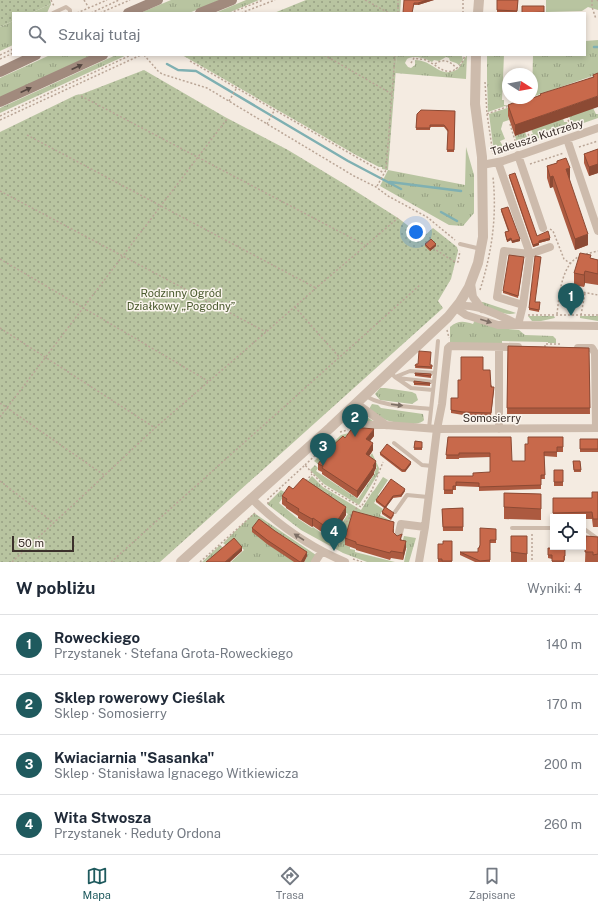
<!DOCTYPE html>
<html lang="pl">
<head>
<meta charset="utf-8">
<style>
	:root { --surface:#fff; --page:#f2f2f3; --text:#1f2937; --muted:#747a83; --line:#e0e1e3; --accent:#1f5a5e }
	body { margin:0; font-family:"Public Sans",sans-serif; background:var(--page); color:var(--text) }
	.controls { position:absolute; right:12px; bottom:12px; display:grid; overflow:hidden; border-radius:0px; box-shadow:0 2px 6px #0003 }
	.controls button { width:36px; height:36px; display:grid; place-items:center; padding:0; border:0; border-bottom:1px solid var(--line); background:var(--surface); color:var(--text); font:20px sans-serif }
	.compass { position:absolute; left:502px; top:68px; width:36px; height:36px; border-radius:50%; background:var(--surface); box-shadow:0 2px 6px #0003; rotate:101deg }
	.scale { position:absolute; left:12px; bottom:10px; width:62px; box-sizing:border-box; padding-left:4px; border:2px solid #3b302b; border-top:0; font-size:11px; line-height:14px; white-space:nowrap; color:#3b302b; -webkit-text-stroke:3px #fbf5ee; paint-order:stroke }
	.you { position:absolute; left:416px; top:232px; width:14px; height:14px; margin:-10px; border:3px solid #fff; border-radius:50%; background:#1a73e8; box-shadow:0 0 0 6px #1a73e833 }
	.badge { display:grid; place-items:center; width:26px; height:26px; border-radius:50%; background:var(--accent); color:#fff; font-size:13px; font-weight:700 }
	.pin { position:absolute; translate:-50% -33px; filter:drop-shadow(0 1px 2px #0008) }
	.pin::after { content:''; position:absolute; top:21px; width:14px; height:12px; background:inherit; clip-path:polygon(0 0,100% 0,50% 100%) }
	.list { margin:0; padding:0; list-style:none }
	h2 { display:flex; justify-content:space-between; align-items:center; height:52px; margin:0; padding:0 16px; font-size:17px }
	h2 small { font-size:13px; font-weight:400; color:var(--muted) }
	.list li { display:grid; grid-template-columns:26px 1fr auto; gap:12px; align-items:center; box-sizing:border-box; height:60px; padding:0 16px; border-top:1px solid var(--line) }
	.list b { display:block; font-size:15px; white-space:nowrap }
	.list p { margin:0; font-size:13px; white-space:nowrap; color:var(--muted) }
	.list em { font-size:13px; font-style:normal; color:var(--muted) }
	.icon { flex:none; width:22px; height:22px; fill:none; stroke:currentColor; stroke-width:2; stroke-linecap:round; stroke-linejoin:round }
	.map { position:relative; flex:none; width:598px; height:562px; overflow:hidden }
	.search { position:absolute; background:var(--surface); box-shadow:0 2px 6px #0003; left:12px; right:12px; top:12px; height:44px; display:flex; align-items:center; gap:10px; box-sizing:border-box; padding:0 14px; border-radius:0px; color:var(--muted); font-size:15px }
	.sheet { height:292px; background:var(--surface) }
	nav { display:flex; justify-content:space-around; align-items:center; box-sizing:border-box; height:56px; border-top:1px solid var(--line); background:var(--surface); font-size:11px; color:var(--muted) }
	nav a { display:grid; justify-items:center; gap:2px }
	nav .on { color:var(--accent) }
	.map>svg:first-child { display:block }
	.grass { fill:url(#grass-tufts) }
	.park { fill:#b8c4a0 }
	.garden { fill:url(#garden-dots) }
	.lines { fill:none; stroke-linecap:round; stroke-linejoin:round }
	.stream { stroke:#7fb0b2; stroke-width:2.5 }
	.path { stroke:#b9a596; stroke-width:1.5; stroke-dasharray:2 2; stroke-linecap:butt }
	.service { stroke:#cdbbac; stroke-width:4 }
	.minor { stroke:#cdbbac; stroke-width:8 }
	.tertiary { stroke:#cdbbac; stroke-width:10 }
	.secondary { stroke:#a18a7d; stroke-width:10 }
	.wall { fill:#ac5a40 }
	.shaded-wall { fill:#8c4a34 }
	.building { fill:#c8694b; stroke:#8c4a34 }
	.oneway { fill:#544640 }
	.oneway2 { fill:#7d6f65 }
	.labels { text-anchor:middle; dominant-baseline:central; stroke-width:3; stroke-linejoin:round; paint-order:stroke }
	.street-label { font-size:11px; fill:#3b302b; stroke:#fbf5ee }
	.park-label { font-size:11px; fill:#4a5a2e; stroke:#fbf5ee }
</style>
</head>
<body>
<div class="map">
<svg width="598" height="562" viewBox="0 0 598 562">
	<defs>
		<pattern id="grass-tufts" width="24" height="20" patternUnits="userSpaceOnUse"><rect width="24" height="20" fill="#b8c4a0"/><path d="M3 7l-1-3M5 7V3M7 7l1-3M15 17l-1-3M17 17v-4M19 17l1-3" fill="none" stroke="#97a083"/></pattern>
		<pattern id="garden-dots" width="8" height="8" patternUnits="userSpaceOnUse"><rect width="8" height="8" fill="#b8c4a0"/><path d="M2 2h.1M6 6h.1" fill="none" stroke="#97a083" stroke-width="1.8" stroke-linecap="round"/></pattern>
	</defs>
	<rect width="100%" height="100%" fill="#f4ebe1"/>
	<path class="grass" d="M171,0H220L189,13H140Z
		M246,0H259L228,13H215Z
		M51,4L47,13H31Z
		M13,21V45L0,51V27Z
		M598,40V74L532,97L533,55H585V41Z
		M50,55H92L0,98V78Z
		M116,55H127L0,113V108Z
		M397,55L462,56L463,60L459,65L456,63L450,61L449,58L446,57L439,61L434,60L432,62C424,58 415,55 407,59L405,63L408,67L411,68L415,65V60C434,60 440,80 458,69L467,55L466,79L395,73Z
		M487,55H504L502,100H504V105H508L488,112L487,79Z
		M516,105L508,116L509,120L503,122L501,129L505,139L500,141L505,150L499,152L496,151L493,145L489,114Z
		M593,108L596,114H598V118L572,127L569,116Z
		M563,118L564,122H567L569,128L533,140L531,134H533L531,129Z
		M525,132L529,142L518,146L515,136Z
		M466,147L474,175V213L463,226L449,225L380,186L388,170L465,185Z
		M481,302H483L516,313C507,317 491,309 482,305Z
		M528,316H554L555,318L541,321H532Z
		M580,316H598V321L580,318Z
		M475,320L499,328L519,330L525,335L553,336L556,339V343H548V342L502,341V344L450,343V327C458,320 464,321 473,324Z
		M380,388H385L412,392L416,394L418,400L412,404L380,400L375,394Z
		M372,404L378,405L381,408L423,414L424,420C419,427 394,423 386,420C380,418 374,413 369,409Z
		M354,412H359L373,421L372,423L355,420L352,415Z
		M349,433L318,464L314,461L341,435Z
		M372,453L379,468L378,474L359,505L324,484L310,470L315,465L318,468L316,471L358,499L375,473H374L377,467L367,461Z
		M312,476L323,487L361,510L373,491L379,496L374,503L383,509L380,515L391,521L390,527L352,517L345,545L350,547V549L355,550V552L395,562H367L343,553L301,530L267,504L281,490L286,493L279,503L297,518L312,528L313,527L326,536L327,535L332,538L348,514L334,505L307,482Z
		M254,513L316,555L312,562H304L307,556L294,562H231L244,550L234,540L227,546L223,543Z
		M404,536L416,538L409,562H404L407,548L401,546Z
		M220,545L224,549L210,562H202Z"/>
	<path class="park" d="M546,0H598V10L588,7L582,11L546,12Z
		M383,477L388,480L374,501L369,498Z"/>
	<path class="garden" d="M0,0H50L51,4L31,13H13V21L0,27Z
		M306,0H401L400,13H274Z
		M182,55H397L388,170L382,169V167H379L356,155Z
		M144,70L225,117L288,150L346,185L398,218L423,237L433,228L457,247L458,251L451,279L438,301L443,308L160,562H0V132L76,95L82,94Z"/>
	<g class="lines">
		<path class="stream" d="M594,47H598
			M167,64L178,70L196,71L348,161L401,189
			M390,182L461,191
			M441,212L457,221"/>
		<path class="path" d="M51,0L54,6
			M84,0L89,8
			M365,0L389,13
			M592,0V7L596,19
			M597,0L598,1
			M77,13L107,0
			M91,13L119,0
			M100,13L130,0
			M230,13L263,0
			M241,13L275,0
			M398,13V0
			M463,13V0
			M0,55L13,49
			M144,55L158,71L162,74L207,88L354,176L376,187L388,196L427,217L455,240
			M324,55L392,94
			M0,59L13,53
			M190,61L384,173
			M411,63L414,58C418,59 422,59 426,60C437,65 448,79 459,66C462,63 464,59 465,55
			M435,64C443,58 451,61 457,69
			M585,80L598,75
			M485,82L487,114L493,154
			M81,96L365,245
			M229,101L236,89
			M519,103L542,95
			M487,114L509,106
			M0,116L131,55
			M567,116L571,129
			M0,120L141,55
			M267,124L274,111
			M510,124L517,147
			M527,130L531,143
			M27,135L316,288
			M579,147L598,141
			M530,164L564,153
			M377,186L386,170L395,55
			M0,191L266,332
			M550,229L553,231L564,259L571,264
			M433,248L453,261L458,262L460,251
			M586,254L598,251
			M0,259L208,381
			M560,288L598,295
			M480,290C492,252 497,217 493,177H494
			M295,307L339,357
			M557,314C559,298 561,262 581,256
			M528,315H598
			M581,315L585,293
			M0,328L155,428
			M447,330L449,338
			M545,347V344H560
			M0,403L104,475
			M0,417L227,119
			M340,432L348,430
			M305,465L324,447
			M0,481L54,523
			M306,481L312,474
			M268,504V499L305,465L324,486L361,507L372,490L383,462
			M532,534V562
			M330,545L358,506
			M353,559L362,562
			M12,562L155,428L266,332L316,288L398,218
			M111,562L420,285
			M200,562L255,513"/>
		<path class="service" d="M53,13L66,7L70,10V13
			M460,244L481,249
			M390,372L395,377L410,371L435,373L429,428
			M435,373L438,341
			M395,377L411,388L433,390
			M397,378L434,382
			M365,395C377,406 414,407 431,409
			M394,443L422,465L432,466
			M395,512L407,495L428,497
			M512,528H553
			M583,528L598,539"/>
		<path class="minor" d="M567,139L598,231
			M518,155L543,228
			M498,162L530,254L523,305L518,325
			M482,165L503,161L598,128
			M471,283L473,297L482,309
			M523,305L497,297L504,251L530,254L550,247
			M456,308L466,315L498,325L598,326
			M456,308C471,300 503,317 517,324
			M499,347V429
			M578,348H592L595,353L596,428
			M356,403L386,425
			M343,416L348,421L361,425H386L437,429L598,428
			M251,498C278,525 310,547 345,562
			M398,537L401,524L425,527
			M315,562L322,551
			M419,562L425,527L437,429L442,404L448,348L450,346L518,347"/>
		<path class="tertiary" d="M478,13L479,0
			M181,562L330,428L448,317L460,302L469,287L478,263L483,237L482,157L475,104L476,55"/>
		<path class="secondary" d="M128,13L158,0
			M200,13L232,0
			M0,72L36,55
			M0,102L103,55"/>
	</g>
	<path class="wall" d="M404,0H434L418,5H414Z
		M497,0H518L517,13L497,12Z
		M598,73L515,136L508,116V105L519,103L593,77V75Z
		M455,111L454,152H447L448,132L444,127H430V130H416L417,114Z
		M598,149V173L589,176L584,163V154Z
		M557,161L570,179H569L588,245L575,250L553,187L550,188L547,178V166L557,163Z
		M509,175L537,236L550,240L539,243V245L533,247L509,177Z
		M501,209L520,241L512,243L511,240L507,242L505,234V232L508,231L501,211Z
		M425,244L436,246L430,251L425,246Z
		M591,258L598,260V285L585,283L584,287L574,285V273Z
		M524,259L518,298L503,293V291Z
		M535,302L540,304L539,312L529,310V308Z
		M508,346L589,348L590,414H507Z
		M416,364L432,365V369L415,368Z
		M483,370L494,390L491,416L463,415L451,413V398H458L461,380Z
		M415,373L431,374V378L415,376Z
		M414,381L430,383V386L414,385Z
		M374,436L370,441L373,450L369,456L376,468L374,472V474L357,498L322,474V472L318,470V464L345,438Z
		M448,437L512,461H525L528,444L563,437V452H557V457L544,456L545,479H541V489L479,491V487L456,486V490H453V494H444V476H473L490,472V457L459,458V459H446Z
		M580,439H598V452H580Z
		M415,441L422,442V450H414Z
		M380,453L411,464L405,472H402L380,455Z
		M573,461H580L581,472H574Z
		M554,470H563V486H554Z
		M293,489L346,515L332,537L326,534V535L313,526L312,527L298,518V516L286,508V507L282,504V496Z
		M405,491L401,497L393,498L386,507L394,515L391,520L382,514V512L384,508L376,502V500Z
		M598,492V527H593L592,519H583V517H553V520V498H592Z
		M504,493L541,494V520L504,519Z
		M463,508V531H443L442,509Z
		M252,528L307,556L304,562H294L267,544L252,532Z
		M394,529V533L402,540L406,548L403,560L391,558L390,560L356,550V549L345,545V538Z
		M496,529V543H490V562H475L460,555V552H478L479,548Z
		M511,536H527V562H511Z
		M586,536L598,537V562H585Z
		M452,541V562H438V544H443Z
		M548,548L565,549V560H564V562H552V559L548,558Z"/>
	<path class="shaded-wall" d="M427,0H434L418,5V3Z
		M598,96V107L515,136V125Z
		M598,164V173L589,176V167Z
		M570,168V179L566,181V169Z
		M553,176V187L550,188V177Z
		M588,234V245L575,250V239Z
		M511,238V240L507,242V240Z
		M550,238V240L539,243V245L533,247V245L539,241Z
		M520,239V241L512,243V241Z
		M436,244V246L430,251V249Z
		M585,271V283L584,287V275Z
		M374,429V436L366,446V439Z
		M373,443V450L366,461V454Z
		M376,461V468L374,472V474L357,498V491Z
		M411,462V464L405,472V470Z
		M405,489V491L401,497V495Z
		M393,496V498L385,509V507Z
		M346,507V515L332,537V529Z
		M313,518V526L312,527V519Z
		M406,541V548L403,560V553Z
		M242,547V551L230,562H225Z
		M307,552V556L304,562H301Z"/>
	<path class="building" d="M404,0H427L418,3H414L412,13H403Z
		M497,0H518L517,11L497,10Z
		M522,6H544V12L522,13Z
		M598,73V96L515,125L508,105L518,101L519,103L541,95L540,94L594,77L593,75Z
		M421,110L455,111L454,150H447L448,130L444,125H430V128H416L417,114Z
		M598,149V164L589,167L584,154Z
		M566,158L570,168L566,169L588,234L575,239L553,176L550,177L547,166L557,163V161Z
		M515,173L537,236L548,231L550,238L539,241V243L533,245L509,175Z
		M508,207L520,239L512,241L511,238L507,240L505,232L509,231L501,209Z
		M431,239L436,244L430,249L425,244Z
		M580,253L591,255L590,258L598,260V274L585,271L584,275L574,273Z
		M509,255L524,257L518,296L503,291Z
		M535,256L541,257L535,302H540L539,310L529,308Z
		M508,346L589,348L590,408H507Z
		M419,351L431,352L430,365H432V367L415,366L416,364H418Z
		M461,357H483V370H490L491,387H494L491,413L463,412L451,410V398H458V380H461Z
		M415,373L431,374V376L415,374Z
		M414,381L430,383V384L414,383Z
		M353,427L374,429L366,439L373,443L366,454L376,461L373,466L374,467L357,491L322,468L323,466L318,464L328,450L343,436L345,438Z
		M448,437H511L512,461H525V444H528V437H563V447H557V452H544L545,475H541V485L479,487V483L456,482V486H453V490H444V476H473V473L490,472V453H459V455H446Z
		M580,439H598V449H580Z
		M415,441L422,442V448H414Z
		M387,444L411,462L405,470H402L380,453Z
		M573,461H580L581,470H574Z
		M554,470H563V482H554Z
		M303,478L346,507L332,529L326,526V527L313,518L312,519L298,511L299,509L286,501L287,499L282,496L289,486L293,489Z
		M391,479L405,489L401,495L393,496L385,507L376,500Z
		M592,492H598V519H593L592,512L553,513V498H592Z
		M504,493L541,494V509L504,507Z
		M385,507L394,513L391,518L382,512Z
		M463,508V527H443L442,509Z
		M353,511L394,522L393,532L397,536L402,534L400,540L406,541L403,553L391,551L390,553L356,544V542L345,538Z
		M259,519L275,531L307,552L301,562H300L267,540L252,528Z
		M480,528L496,529V540H490V560L480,561L460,552H478V548H479L480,545Z
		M511,536H527V554L511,552Z
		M586,536L598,537V554L593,555V552H585Z
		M234,538L242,547L225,562H206Z
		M443,541H452V561H442V559H438V544H443Z
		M548,548L565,549V556H564V561H552V555H548Z"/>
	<defs><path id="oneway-solid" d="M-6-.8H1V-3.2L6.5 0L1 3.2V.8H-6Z"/></defs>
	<g class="oneway">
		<use href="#oneway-solid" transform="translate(77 67) rotate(-25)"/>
		<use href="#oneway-solid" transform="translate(26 90) rotate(-25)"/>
	</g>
	<g class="oneway2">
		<use href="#oneway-solid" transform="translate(486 321) rotate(17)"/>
		<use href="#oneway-solid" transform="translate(397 405) rotate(7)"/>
		<use href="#oneway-solid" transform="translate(299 537) rotate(-147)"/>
	</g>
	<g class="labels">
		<g class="street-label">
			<text transform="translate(537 137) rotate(-18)">Tadeusza Kutrzeby</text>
			<text x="492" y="418">Somosierry</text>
		</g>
		<g class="park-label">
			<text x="181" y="293">Rodzinny Ogród<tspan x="181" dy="13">Działkowy „Pogodny”</tspan></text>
		</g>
	</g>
</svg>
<div class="controls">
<button><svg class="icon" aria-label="locate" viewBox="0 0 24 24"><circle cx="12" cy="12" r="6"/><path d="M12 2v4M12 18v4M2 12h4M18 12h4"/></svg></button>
</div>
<svg class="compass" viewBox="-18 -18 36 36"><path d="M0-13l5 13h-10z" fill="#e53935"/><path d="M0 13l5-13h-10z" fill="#747a83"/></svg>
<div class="scale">50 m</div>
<div class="you"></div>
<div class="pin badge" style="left:571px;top:316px">1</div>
<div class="pin badge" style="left:355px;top:437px">2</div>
<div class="pin badge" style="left:323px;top:466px">3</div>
<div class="pin badge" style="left:334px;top:551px">4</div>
<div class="search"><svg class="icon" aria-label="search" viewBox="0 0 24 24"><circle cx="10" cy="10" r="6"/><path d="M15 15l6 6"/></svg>Szukaj tutaj</div>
</div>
<section class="sheet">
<h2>W pobliżu<small>Wyniki: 4</small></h2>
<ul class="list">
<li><span class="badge">1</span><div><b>Roweckiego</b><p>Przystanek · Stefana Grota-Roweckiego</p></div><em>140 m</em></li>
<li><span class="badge">2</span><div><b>Sklep rowerowy Cieślak</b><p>Sklep · Somosierry</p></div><em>170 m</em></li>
<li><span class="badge">3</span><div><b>Kwiaciarnia &quot;Sasanka&quot;</b><p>Sklep · Stanisława Ignacego Witkiewicza</p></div><em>200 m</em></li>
<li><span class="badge">4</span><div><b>Wita Stwosza</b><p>Przystanek · Reduty Ordona</p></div><em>260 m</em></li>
</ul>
</section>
<nav>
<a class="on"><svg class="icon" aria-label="map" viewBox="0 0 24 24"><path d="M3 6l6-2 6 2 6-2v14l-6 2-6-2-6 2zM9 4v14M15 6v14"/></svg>Mapa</a>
<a><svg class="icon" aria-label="directions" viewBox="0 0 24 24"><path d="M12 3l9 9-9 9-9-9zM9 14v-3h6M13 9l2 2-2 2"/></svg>Trasa</a>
<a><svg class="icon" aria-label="saved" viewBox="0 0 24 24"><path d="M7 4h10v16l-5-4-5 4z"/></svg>Zapisane</a>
</nav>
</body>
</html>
